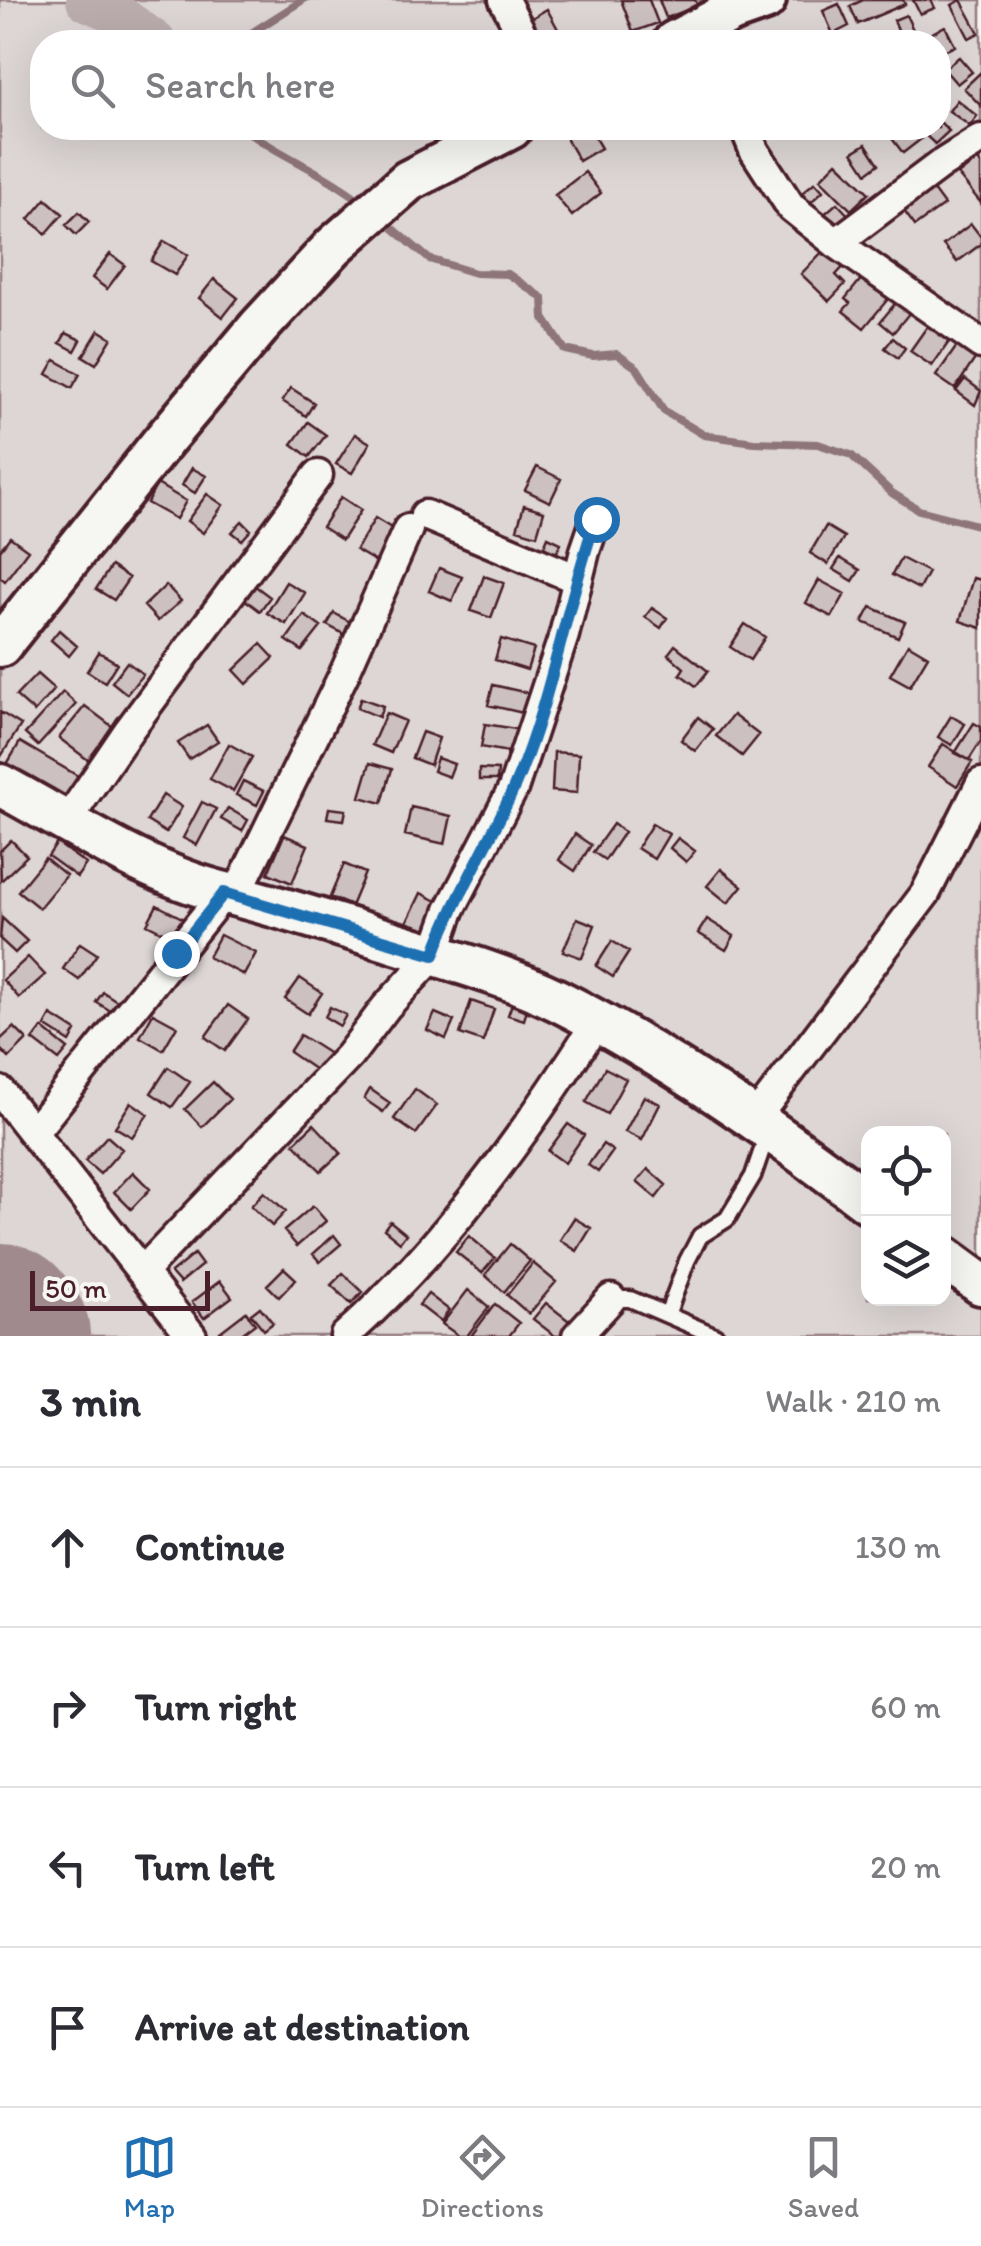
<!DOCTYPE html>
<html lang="en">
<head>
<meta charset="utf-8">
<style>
	:root { --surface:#fff; --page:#f2f2f3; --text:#2b2b33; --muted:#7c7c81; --line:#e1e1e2; --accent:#1f6fb2 }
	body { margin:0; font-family:Itim,sans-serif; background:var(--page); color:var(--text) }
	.controls { position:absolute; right:30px; bottom:30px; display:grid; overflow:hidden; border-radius:20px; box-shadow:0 10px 40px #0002 }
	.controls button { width:90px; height:90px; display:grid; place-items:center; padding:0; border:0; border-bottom:2px solid var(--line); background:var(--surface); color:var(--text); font:50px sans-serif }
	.scale { position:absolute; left:30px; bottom:25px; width:180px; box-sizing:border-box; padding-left:10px; border:5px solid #4a1f2b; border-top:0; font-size:28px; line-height:35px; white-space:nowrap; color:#4a1f2b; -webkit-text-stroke:8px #f6f6f2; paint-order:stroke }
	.stop { position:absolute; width:30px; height:30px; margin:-22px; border:8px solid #1f6fb2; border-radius:50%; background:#fff }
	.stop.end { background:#1f6fb2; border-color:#fff; box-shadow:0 2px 10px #0008 }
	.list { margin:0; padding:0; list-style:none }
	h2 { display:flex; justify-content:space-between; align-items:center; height:130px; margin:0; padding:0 40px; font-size:42px }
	h2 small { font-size:32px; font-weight:400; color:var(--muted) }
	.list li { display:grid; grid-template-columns:65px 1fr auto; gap:30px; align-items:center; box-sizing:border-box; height:160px; padding:0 40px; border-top:2px solid var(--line) }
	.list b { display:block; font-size:38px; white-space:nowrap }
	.list em { font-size:32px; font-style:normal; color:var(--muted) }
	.icon { flex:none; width:55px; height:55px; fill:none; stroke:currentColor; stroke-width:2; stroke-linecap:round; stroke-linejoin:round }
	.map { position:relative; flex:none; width:981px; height:1336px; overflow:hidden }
	.search { position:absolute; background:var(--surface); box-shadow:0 10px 40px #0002; left:30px; right:30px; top:30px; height:110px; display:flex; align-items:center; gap:25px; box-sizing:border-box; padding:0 35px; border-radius:40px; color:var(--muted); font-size:38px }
	.sheet { height:770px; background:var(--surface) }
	nav { display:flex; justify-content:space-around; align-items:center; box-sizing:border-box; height:140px; border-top:2px solid var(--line); background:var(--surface); font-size:28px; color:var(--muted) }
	nav a { display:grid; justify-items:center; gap:5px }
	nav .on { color:var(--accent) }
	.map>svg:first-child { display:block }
	.green { fill:#ddd6d5; stroke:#947a80; stroke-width:2.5; fill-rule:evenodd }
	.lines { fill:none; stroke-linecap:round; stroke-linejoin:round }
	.stream { stroke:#8e747a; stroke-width:8 }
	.river { stroke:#bbadae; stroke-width:42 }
	.runway { stroke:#a08a8e; stroke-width:162 }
	.building { fill:#ccc1c0; stroke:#4a1f2b; stroke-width:2.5 }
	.lane-casing { stroke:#4a1f2b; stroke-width:21 }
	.street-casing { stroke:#4a1f2b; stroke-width:35 }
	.secondary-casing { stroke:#4a1f2b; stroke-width:48 }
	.lane { stroke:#f6f6f2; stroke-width:14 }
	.street { stroke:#f6f6f2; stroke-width:28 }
	.secondary { stroke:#f6f6f2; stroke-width:40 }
	.route { stroke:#1f6fb2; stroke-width:12 }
</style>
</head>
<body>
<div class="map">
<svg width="981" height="1336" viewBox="0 0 981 1336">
	<rect width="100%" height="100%" fill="#f6f6f2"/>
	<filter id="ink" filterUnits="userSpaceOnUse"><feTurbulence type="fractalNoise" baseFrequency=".01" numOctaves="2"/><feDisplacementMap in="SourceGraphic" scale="20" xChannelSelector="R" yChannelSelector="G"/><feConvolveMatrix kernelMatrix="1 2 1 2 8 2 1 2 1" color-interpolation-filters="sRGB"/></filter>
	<g filter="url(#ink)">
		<path class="green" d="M0,0H981V1336H0ZM42,42H938V128H42ZM868,1134H944V1298H868Z"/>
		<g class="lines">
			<path class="stream" d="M237,42L303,0
				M242,128C279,155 322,171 358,199
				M381,218L429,259L475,273L508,274L543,298L544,318L565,350L593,356L617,354L637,368L664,411L704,435L754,442L818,444L851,455L892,493L919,510L981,526"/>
			<path class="river" d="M87,0L114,12L155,42"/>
			<path class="runway" d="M0,1324L9,1336"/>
		</g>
		<path class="building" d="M621,0H649L658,23L633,32Z
			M659,0H695L698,6L666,18Z
			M863,0H903L905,4L858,24L850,6Z
			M913,0H931L935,8L920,14Z
			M961,0L979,33L969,38L952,5Z
			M839,4L849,26L833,34L823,11Z
			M547,9L565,42H532L522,24Z
			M906,15L916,36L903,42L894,20Z
			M945,26L955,46L938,54V42H916Z
			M959,57L972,72L957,84L944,69Z
			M981,72V106L964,88Z
			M957,100L977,116L970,126L949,111Z
			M938,120L949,131L935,144L923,133L929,128H938Z
			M576,128H589L601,148L579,161L564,135Z
			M884,128H911L921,139L903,153Z
			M866,144L879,164L867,173L853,152Z
			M977,160L981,164V203L958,175Z
			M837,162L869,193L851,210L820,179Z
			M585,172L601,193L572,216L555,195Z
			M815,182L823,191L810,203L802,193Z
			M933,190L944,205L915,226L904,211Z
			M46,199L63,214L46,234L29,219Z
			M837,203L851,218L835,232L821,217Z
			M79,212L89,222L76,235L66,225Z
			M971,224L981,237V244L957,262L943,245Z
			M164,241L188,255L175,275L151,261Z
			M827,247L846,264L836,275L845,284L829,301L801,274Z
			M110,254L125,265L107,289L92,278Z
			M862,278L888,299L864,328L843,311L850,303L845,299Z
			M214,279L238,298L223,317L199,298Z
			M898,300L911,311L893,333L880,322Z
			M929,324L951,339L932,366L910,351Z
			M99,330L112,338L96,364L83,356Z
			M66,333L81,340L75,351L60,343Z
			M893,338L905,348L898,358L885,348Z
			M957,346L975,359L955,389L936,376Z
			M55,360L80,374L72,388L47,374Z
			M965,379L981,391L975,405L956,391Z
			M291,388L314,403L306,416L282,401Z
			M308,422L326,435L309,457L292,444Z
			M355,434L370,443L352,473L336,464Z
			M537,467L561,479L550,502L525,490Z
			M192,468L206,476L195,493L182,485Z
			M157,484L186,501L176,519L147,503Z
			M207,494L223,505L203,533L187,521Z
			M341,497L361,510L342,540L322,527Z
			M524,505L544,511L537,535L517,529Z
			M375,518L396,531L378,563L356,550Z
			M242,521L251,530L242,540L232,532Z
			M826,526L844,537L828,564L810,553Z
			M10,537L28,550L5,581L0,577V550Z
			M548,537L561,543L556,554L543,549Z
			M840,558L860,570L853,581L833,569Z
			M901,558L928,572L919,589L892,575Z
			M111,566L129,578L114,600L96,589Z
			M439,568L462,577L452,601L429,591Z
			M484,576L504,583L491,618L471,611Z
			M973,578L981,580V628L960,621Z
			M819,580L845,594L832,617L806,603Z
			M286,582L305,593L286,624L267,613Z
			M166,585L181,601L158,621L144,606Z
			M254,585L270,597L260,611L244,599Z
			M871,607L905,622L898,637L863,622Z
			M652,608L667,618L661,628L645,617Z
			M334,613L357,626L351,638L327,625Z
			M304,615L321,627L302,651L286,640Z
			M745,624L765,637L750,660L730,647Z
			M59,630L77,646L69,656L51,640Z
			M501,639L534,649L527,670L495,660Z
			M261,644L274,658L247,684L234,670Z
			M908,644L928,656L910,686L890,675Z
			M675,645L708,671L696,686L680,674L684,668L668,654Z
			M99,652L117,663L105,682L87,671Z
			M127,662L143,674L127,694L112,682Z
			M37,674L54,689L34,712L16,696Z
			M493,685L528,693L523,713L488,705Z
			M63,692L76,704L38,746L25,734Z
			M361,698L383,706L379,717L357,708Z
			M85,706L113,727L88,760L59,738Z
			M0,712L21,725L0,758Z
			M386,713L405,721L391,753L372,745Z
			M733,715L759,735L742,756L716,736Z
			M951,716L965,724L952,745L938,737Z
			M698,717L713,729L695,751L681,740Z
			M974,723L981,727V741L969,760L955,753Z
			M485,724L522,730L518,754L481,747Z
			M207,725L218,741L189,759L178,743Z
			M422,732L439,738L430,765L412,758Z
			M20,742L83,779L70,801L7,764Z
			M229,744L252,757L233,791L210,779Z
			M943,744L972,762L957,786L928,767Z
			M554,752L579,754L577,793L552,791Z
			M437,758L454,764L449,777L433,771Z
			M370,763L392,769L382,803L360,797Z
			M479,769L498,770L497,780H479Z
			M243,781L264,791L257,805L236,795Z
			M163,795L182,807L166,833L147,821Z
			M202,802L216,809L197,845L183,838Z
			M411,807L451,816L445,844L405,835Z
			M228,808L248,820L242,831L221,819Z
			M329,808L346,810L344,820L327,818Z
			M613,824L624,832L605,860L593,852Z
			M652,824L669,834L654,859L637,848Z
			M575,834L591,845L575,871L559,860Z
			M284,835L308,845L292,883L268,873Z
			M678,838L695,851L686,862L670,848Z
			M11,840L27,856L1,881L0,851Z
			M57,843L86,864L77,877L48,856Z
			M45,858L66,875L39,908L18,891Z
			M344,864L365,873L351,906L330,897Z
			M721,869L742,886L728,903L707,886Z
			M421,893L439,902L425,931L407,922Z
			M157,905L182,918L173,937L147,924Z
			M2,918L27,941L15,953L0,939Z
			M577,918L595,925L582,958L563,951Z
			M707,919L734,936L726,950L698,933Z
			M220,935L256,953L244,975L208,957Z
			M612,941L629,952L613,977L596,966Z
			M80,943L97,954L79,980L63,969Z
			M28,957L45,975L19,998L3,980Z
			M300,978L322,993L308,1014L285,999Z
			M103,992L117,1001L111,1011L96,1002Z
			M514,998L529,1003L524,1020L508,1015Z
			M471,1001L494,1009L483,1042L460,1034Z
			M228,1005L248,1019L225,1051L205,1037Z
			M330,1007L346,1015L340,1026L325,1017Z
			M153,1013L177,1026L163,1050L140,1037Z
			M435,1013L454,1021L446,1039L427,1030Z
			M51,1015L76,1031L70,1042L45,1026Z
			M14,1027L27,1040L9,1058L0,1049V1040Z
			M42,1028L68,1049L59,1060L33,1040Z
			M300,1035L333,1056L321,1074L289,1052Z
			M168,1067L190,1082L172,1107L151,1093Z
			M605,1068L626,1079L607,1114L586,1102Z
			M213,1082L230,1099L202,1127L185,1109Z
			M370,1089L390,1103L383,1112L364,1099Z
			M415,1089L437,1105L416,1134L394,1119Z
			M644,1096L660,1104L642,1140L625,1132Z
			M131,1102L148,1114L132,1137L115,1127Z
			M314,1124L341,1153L321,1171L294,1143Z
			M568,1124L584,1135L565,1163L548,1151Z
			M107,1136L122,1149L100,1174L85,1161Z
			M603,1144L613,1151L598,1172L588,1165Z
			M648,1169L666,1185L656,1198L637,1182Z
			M133,1172L150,1189L131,1209L114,1192Z
			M264,1192L286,1211L272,1226L251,1206Z
			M313,1206L326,1221L297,1246L284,1231Z
			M574,1218L591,1228L577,1251L560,1240Z
			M390,1221L406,1234L400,1242L384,1229Z
			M334,1235L341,1244L320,1262L313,1254Z
			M469,1236L495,1258L482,1273L456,1252Z
			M510,1244L530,1261L504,1292L485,1275Z
			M194,1254L202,1265L180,1283L171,1273Z
			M533,1263L556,1282L529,1314L507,1295Z
			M284,1268L296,1279L279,1297L267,1285Z
			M343,1273L363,1292L351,1304L331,1285Z
			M220,1281L232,1297L204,1318L192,1302Z
			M468,1290L489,1307L467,1336H459L442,1324Z
			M428,1294L449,1310L441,1322L419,1305Z
			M546,1303L573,1324L563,1336H555L533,1319Z
			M495,1304L519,1323L509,1336H471Z
			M260,1307L273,1323L264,1330L251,1314Z
			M246,1312L255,1324L239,1336H223L220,1332Z"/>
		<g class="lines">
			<defs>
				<path id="lane" d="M611,1299H630L716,1336
					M667,1315L687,1261L700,1236L727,1219L753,1176L768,1132"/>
				<path id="street" d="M504,0L526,42
					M745,128L754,150L791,207L836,243L981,344
					M836,243L940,165L981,139
					M425,515L577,579
					M67,821L129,730L318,475
					M236,895L344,674L408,529
					M0,1091L192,1336
					M756,1117L925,894L981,783
					M33,1133L224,893
					M143,1271L349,1056L386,1007L434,955L450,910L513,789L564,635L585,551L596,519
					M345,1336C444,1247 525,1135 596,1023
					M577,1336L611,1299"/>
				<path id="secondary" d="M674,42L731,12L765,0
					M0,646L164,440L259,327L334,246L408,181L511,128
					M0,785C69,822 149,875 225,893C281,907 337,925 393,942C447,959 506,975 557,1000C668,1056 770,1128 868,1202
					M944,1257L981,1284"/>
			</defs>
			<use href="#lane" class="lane-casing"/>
			<use href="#street" class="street-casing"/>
			<use href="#secondary" class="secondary-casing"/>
			<use href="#lane" class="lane"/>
			<use href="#street" class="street"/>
			<use href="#secondary" class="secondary"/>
		</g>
	</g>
	<g class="lines" filter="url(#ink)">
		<path class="route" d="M176,953L224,893L434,955C455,897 488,846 513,790C551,703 565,608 596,519"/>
	</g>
</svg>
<div class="controls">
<button><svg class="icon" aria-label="locate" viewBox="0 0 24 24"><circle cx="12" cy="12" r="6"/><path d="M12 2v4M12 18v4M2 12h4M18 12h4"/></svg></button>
<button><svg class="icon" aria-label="layers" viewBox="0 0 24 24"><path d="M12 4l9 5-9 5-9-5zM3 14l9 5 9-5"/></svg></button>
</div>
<div class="scale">50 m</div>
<div class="stop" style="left:596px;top:519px"></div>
<div class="stop end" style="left:176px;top:953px"></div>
<div class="search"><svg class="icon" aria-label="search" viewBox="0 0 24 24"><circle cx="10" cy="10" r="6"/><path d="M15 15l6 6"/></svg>Search here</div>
</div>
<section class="sheet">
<h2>3 min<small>Walk · 210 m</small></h2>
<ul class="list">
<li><svg class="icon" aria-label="ahead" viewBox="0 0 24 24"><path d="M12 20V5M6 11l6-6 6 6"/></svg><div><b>Continue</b></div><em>130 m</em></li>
<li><svg class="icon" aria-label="right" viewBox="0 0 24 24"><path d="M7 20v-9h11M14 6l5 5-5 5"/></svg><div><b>Turn right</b></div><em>60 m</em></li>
<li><svg class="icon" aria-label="left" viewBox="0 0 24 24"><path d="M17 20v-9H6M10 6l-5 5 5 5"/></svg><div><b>Turn left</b></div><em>20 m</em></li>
<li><svg class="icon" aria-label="arrive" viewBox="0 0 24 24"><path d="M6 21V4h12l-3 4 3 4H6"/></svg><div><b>Arrive at destination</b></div></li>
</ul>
</section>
<nav>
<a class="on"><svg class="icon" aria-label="map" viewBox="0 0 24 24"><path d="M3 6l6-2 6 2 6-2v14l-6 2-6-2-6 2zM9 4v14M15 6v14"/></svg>Map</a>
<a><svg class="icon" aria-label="directions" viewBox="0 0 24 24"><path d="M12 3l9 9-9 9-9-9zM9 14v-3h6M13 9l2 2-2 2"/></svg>Directions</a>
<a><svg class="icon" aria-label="saved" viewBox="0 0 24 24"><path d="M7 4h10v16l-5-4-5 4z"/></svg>Saved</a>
</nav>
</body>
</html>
